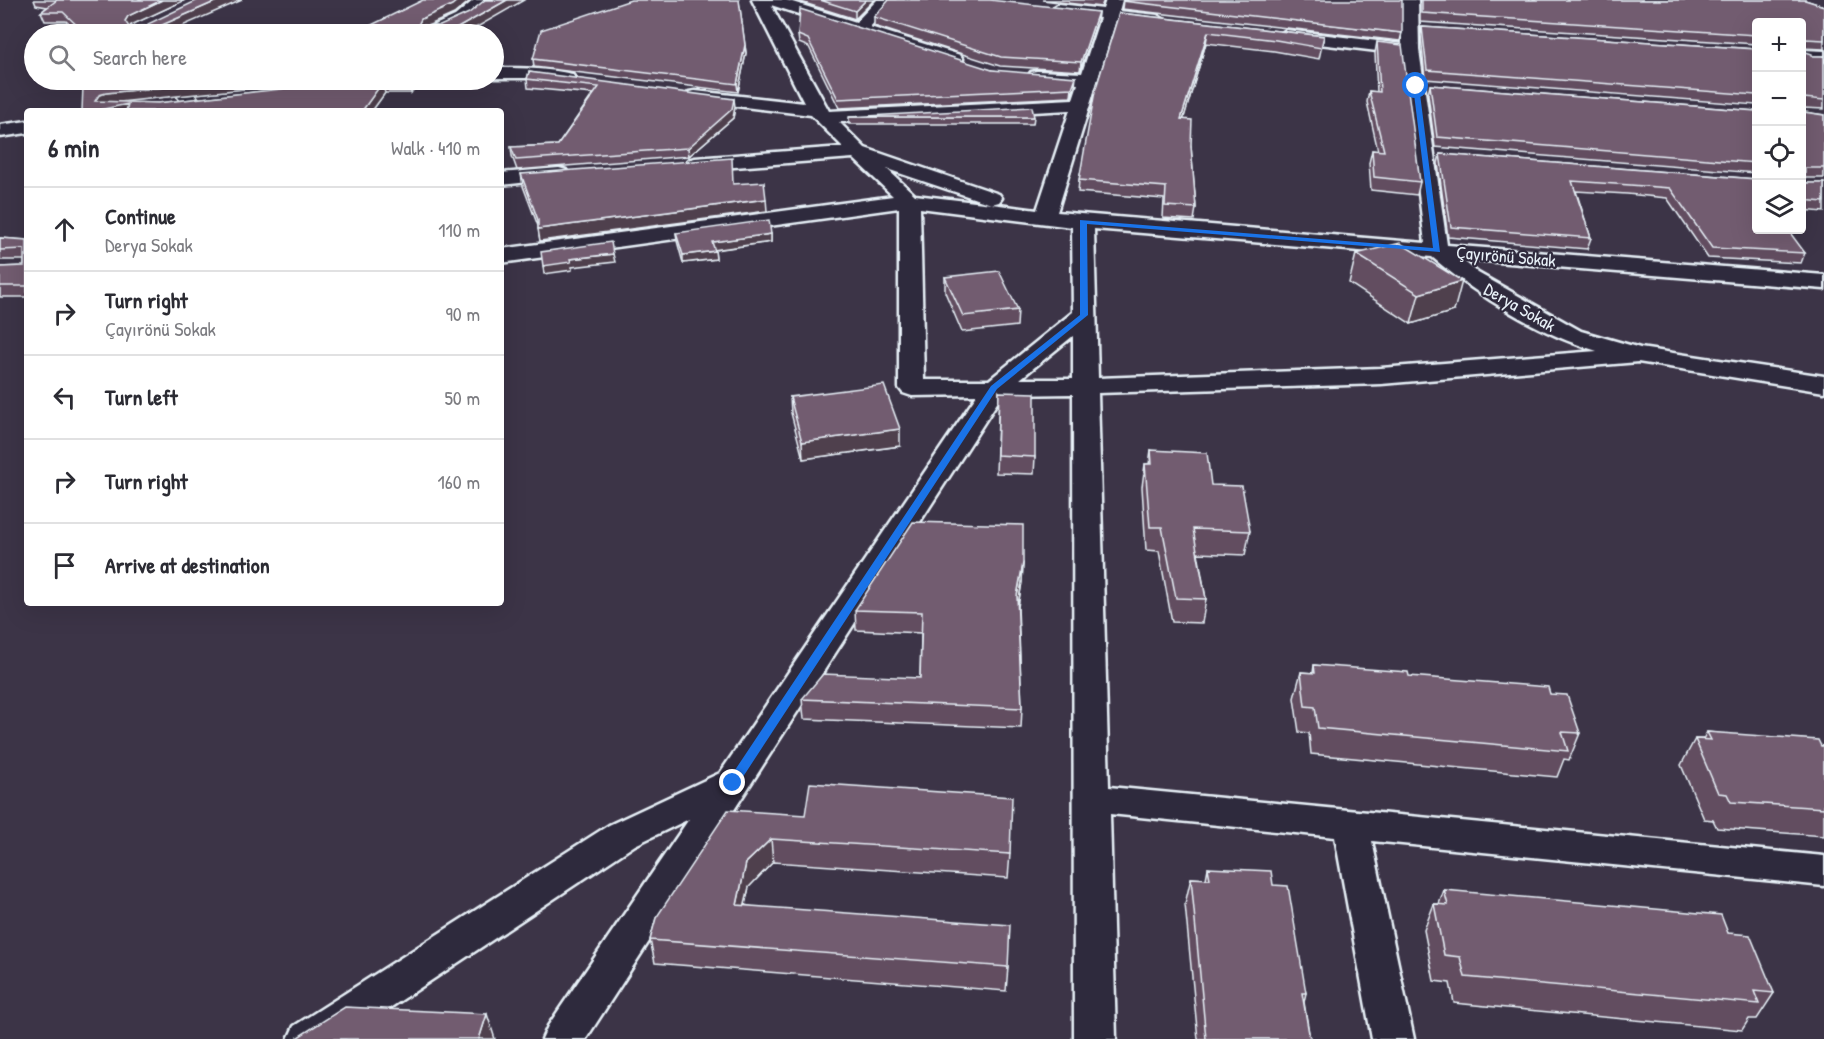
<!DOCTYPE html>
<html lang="en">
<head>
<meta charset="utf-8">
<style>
	:root { --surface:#fff; --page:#f2f2f3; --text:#2b2b33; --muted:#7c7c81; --line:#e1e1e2 }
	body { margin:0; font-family:"Patrick Hand",sans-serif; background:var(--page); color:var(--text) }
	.controls { position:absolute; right:18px; top:18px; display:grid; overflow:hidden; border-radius:6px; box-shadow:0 6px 24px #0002 }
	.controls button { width:54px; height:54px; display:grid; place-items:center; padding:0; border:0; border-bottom:2px solid var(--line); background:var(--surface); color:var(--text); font:30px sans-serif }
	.stop { position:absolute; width:18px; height:18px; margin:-14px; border:4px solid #1a73e8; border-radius:50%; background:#fff }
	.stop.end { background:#1a73e8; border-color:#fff; box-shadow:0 2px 6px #0008 }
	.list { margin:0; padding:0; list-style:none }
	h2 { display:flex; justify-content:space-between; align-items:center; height:78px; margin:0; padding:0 24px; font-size:26px }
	h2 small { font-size:20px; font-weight:400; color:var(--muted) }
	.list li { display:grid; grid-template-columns:39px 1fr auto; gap:18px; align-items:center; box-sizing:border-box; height:84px; padding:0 24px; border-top:2px solid var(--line) }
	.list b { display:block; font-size:22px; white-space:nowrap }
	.list p { margin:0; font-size:20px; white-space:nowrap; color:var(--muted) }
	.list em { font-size:20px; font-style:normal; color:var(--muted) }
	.icon { flex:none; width:33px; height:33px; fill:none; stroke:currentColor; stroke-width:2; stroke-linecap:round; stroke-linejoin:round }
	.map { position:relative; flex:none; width:1824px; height:1039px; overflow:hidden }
	.search { position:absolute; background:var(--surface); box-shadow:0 6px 24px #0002; left:24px; top:24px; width:480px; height:66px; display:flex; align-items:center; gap:15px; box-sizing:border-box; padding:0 21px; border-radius:33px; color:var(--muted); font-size:22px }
	.panel { position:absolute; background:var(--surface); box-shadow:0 6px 24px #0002; left:24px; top:108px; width:480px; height:498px; border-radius:6px }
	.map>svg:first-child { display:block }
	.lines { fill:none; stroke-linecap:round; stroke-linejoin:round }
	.minor-casing { stroke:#e8f1f8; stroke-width:5 }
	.minor { fill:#2f2a3d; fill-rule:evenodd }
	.wall { fill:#624e60; stroke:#e8f1f8; stroke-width:1.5 }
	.shaded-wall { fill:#50404e; stroke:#e8f1f8; stroke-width:1.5 }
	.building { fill:#725b70; stroke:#e8f1f8; stroke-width:1.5 }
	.route { fill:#1a73e8 }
	.labels { text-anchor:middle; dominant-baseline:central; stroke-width:4.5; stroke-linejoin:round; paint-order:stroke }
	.far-street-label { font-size:18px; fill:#e8f1f8; stroke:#2f2a3d }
</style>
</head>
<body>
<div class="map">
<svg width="1824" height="1039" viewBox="0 0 1824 1039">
	<rect width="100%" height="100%" fill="#3c3447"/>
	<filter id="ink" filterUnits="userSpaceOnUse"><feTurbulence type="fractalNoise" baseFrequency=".0167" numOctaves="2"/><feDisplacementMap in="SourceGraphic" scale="12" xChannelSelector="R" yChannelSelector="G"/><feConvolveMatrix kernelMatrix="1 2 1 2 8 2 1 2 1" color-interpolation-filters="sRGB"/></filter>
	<g filter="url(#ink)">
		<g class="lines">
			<defs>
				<path id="minor" d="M474,0H492C476,21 448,37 422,34L424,30L455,16Z
					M752,0H786L856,22L877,0H894L870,27L960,55L963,59L960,63H948L771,5L829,111L1073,99L1078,84L1037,81L1031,80L1028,76L1031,72L1037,71L1082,73L1100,18L1059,14L1051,9L1059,4L1103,9L1106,0H1122L1119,11L1157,15L1165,20L1157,25L1116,20L1057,212L1425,243L1402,54L1286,40L1278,35L1286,30L1402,44V0H1418L1419,50L1447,245L1824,275V289L1461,259L1478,273L1581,331L1640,348L1824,376V392L1638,362L1381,384L1098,393L1109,787L1824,856V886L1372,841L1414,1039H1372L1335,837L1110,814L1116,1039H1074L1073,394L1002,395L586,1039H542L548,1026L689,819L635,845L343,1039H288L294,1026L609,825L720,773L977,395L912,396L903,393L899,388V208L501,263V249L893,196L853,158L695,170L688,168L685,164L688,160L695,158L843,147L811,115L695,101L689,100L686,96L689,92L695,91L804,103ZM1070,110L1037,210L992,204L999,202L1002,198L999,194L865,148L839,122ZM887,169L985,202L992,204L915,195ZM920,208L1072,227L1073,312L989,380H924ZM1094,229L1432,257C1478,296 1539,334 1597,351L1381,368L1098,378ZM1073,336V379H1020Z
					M1802,50L1824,51V61L1802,60Z
					M494,68C520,68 547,68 572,74L575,78L572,82L566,83L528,78H494Z
					M165,80H183L200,102L197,106H185Z
					M27,121V133L0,137V125Z
					M559,168L566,170L569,174L566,178L501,185V173Z"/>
			</defs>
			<use href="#minor" class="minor-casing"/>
			<use href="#minor" class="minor"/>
		</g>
		<path class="wall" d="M34,0H185L131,25L130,27L257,34H80L66,21H45L41,12L47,7L36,5Z
			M801,0H874L855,19L801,2Z
			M1042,0H1104L1101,7Z
			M1123,0L1402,33L1400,41L1122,9Z
			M1420,0H1805L1824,6V49L1803,48V51L1812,56H1824V109L1804,108V112L1824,115V178H1805V183H1824V212L1802,210V22H1756V46V44L1420,22Z
			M739,1L746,53L738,92L534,67L533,59Z
			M1098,12L1097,21L1080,71L1000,66L874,26V17Z
			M1119,13L1324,36L1319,59L1274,51L1206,43L1183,120L1191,146L1196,208L1194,220L1163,218L1164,199L1078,192L1079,180Z
			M1422,27L1756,49V105L1425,79L1421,35Z
			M798,35L992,70L1075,86L1071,97L839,108L809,47L799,43Z
			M1377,42L1420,182L1417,195L1371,190L1369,163L1372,150L1378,151L1367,102L1369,91L1377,92L1375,53Z
			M529,72L735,107L733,118L689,156L517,170L512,156L511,147L558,145L593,94L528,88L527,79Z
			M126,80L283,85L117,102L158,103L281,89L319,80H420L411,93H385L372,111H82Z
			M1430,85L1756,111V173L1435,147L1428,94Z
			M849,117H1034L1033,124H849Z
			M1440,154L1756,179V230L1805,253L1801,263L1708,258L1667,198L1627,194L1576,191L1591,238L1587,249L1448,237L1438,163Z
			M521,174L734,184L767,211L540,241L538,226L523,186Z
			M676,233L771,234V242L715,250L716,259L683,263L677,241Z
			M0,238L27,240V297H0V267L24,266V260H0Z
			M1356,254L1454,311L1411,324L1349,283Z
			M945,277L1018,310L1017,326L962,332L945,292Z
			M999,392L1035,457L1034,474L996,473Z
			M790,397L900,446L803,459L791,413Z
			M1151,450L1211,485L1250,531L1245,555L1198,553L1206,599L1202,623L1172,622L1159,551L1146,550L1142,487L1145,464H1149Z
			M1023,563L1022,582L1018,607L1022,708L1021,728L804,719L802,699L920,678L921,633L856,630L855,610Z
			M1314,665L1550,694L1580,733L1569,760L1564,759L1557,777L1311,754L1309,733L1299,732L1294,698L1301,672L1313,673Z
			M1707,732L1824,746V836L1717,828L1713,820L1704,819L1681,765L1695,739H1703Z
			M805,815L1010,854L1008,878L773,862L749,887L745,905L1008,967L1006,991L655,963L650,940L656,918Z
			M1208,868L1273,885L1306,993L1304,1002L1310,1039H1198L1185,904L1191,878L1206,879Z
			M1444,890L1728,933L1774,993L1757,1019H1749L1742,1030L1454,1003L1450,983L1434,981L1424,930L1434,904H1439Z"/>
		<path class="shaded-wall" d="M162,0H185L131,25L128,30L125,21L128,16Z
			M219,0H242L164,34L153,29Z
			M458,0H471L454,14L423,28L418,25L421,19Z
			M507,0H524L465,34H447Z
			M866,0H874L855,19V11Z
			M1098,12L1097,21L1080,71L1081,62Z
			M1208,32L1206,43L1180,131L1181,119Z
			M745,45L746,53L738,92L737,84Z
			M1076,77L1075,86L1071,97L1072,88Z
			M235,80H303L283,85L110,103L128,104L130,111H94L95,101L99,95L106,93Z
			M412,80H420L411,93L409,83Z
			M382,83L385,93L372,111H362Z
			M734,99L735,107L733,118L689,156L688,148Z
			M766,199L767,211L540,241L538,229Z
			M771,234V242L713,250L712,242Z
			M715,251L716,259L683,263V255Z
			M613,254L615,262L572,267V270L544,274L543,266L570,259Z
			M1462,281L1454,311L1411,324L1419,294Z
			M900,429V446L803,459L802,442Z
			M1023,563L1022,582L1016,616L1017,596Z
			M771,839L773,862L749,887L739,928L737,905L746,863Z
			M487,1014L495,1039H479Z"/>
		<path class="building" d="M55,0H162L128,16L125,21L129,27L147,26L148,24L198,0H219L153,29L256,31L252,34H86L63,12H41L57,0Z
			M423,0H458L452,5L421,19L418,25L440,26L469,13L485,0H507L447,34H353Z
			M631,0H739L745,45L737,84L533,59L541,30Z
			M820,0H866L855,11Z
			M889,0H990L1098,12L1081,62L1001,57L874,17Z
			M1123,0H1402V33L1123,1Z
			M1422,0H1805L1824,6V40L1806,39L1803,41V51L1812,54V56H1824V100L1804,98V112L1824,115V168H1805V183H1824V202L1802,200V22H1756V35L1422,13Z
			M800,9L992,70L1076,77L1072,88L838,99L808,39L798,35Z
			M1119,13L1324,36L1321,48L1276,40L1208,32L1181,119L1192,120L1191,146L1196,208L1165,206L1166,187L1079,180L1095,91Z
			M1422,27L1756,49V95L1427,70Z
			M1377,42L1402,45L1420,182L1374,177L1372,150L1384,151L1369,91L1380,92Z
			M529,72L734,99L732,109L688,148L516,160L511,147L558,145L599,87L527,79Z
			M128,80H235L106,93L99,95L95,101L158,103L281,89L319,80H412L409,83H382L362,111H126L128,104L94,111H82L83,86Z
			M1430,85L1756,111V163L1437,137Z
			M1032,107L1034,117H849Z
			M1440,154L1756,179V230H1788L1805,253L1712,248L1670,188L1630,185L1572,181L1591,238L1451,227Z
			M732,158L733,184L764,182L766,199L538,229V220L521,174Z
			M769,220L771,234L712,242L715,251L683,255L676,233Z
			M0,238L27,240V286H0V267L24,266V249L0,250Z
			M611,242L613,254L570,259L571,262L543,266L541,252Z
			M1400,243L1462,281L1419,294L1356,254Z
			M999,271L1018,310L963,316L945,277Z
			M884,385L900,429L802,442L790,397Z
			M999,392L1035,393V457L997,455Z
			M1151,450L1207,453L1211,485L1242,486L1250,531L1193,529L1206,599L1176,598L1162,527H1150L1145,464H1152Z
			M913,522L1023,525V563L1017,596L1022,708L802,699L823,674L920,678L922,612L855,610Z
			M1314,665L1408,672L1409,676L1548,687L1550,694L1567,695L1580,733L1562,732L1568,751L1318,728L1315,707L1305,706L1301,672L1315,673Z
			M1707,732L1818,740L1821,746H1824V808L1731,802L1727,794L1718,793L1695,739L1711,740Z
			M810,783L1012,797L1010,854L771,839L746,863L737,905L1010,925L1008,967L650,940L656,918L728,810L805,815Z
			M1208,868L1271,871L1273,885L1288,886L1306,993H1302L1310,1039H1206L1191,878L1210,879Z
			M1444,890L1721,915L1728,933L1750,935L1774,993L1754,991L1759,1004L1465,977L1460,957L1444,955L1434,904L1448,905Z
			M345,1007L487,1014L479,1039H295Z"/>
	</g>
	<path class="route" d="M1416,85L1419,86L1440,252L1087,224L1088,315L997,389L737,786H729V779L991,386L1080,315V220L1433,248L1413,86Z"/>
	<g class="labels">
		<g class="far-street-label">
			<text transform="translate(1506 256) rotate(5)">Çayırönü Sokak</text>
			<text transform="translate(1520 307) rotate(30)">Derya Sokak</text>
		</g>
	</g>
</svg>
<div class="controls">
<button>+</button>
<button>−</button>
<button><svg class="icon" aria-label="locate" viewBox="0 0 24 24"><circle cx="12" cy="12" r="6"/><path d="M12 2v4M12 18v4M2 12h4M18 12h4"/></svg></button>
<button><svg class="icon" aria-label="layers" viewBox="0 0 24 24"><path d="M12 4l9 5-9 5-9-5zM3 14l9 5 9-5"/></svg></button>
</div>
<div class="stop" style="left:1416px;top:86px"></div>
<div class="stop end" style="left:733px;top:783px"></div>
<div class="search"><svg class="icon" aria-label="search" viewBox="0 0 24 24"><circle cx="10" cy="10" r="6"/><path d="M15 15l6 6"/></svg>Search here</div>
<section class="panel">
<h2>6 min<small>Walk · 410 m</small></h2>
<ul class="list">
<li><svg class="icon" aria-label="ahead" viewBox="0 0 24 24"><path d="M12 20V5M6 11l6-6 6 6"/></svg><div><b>Continue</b><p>Derya Sokak</p></div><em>110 m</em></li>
<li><svg class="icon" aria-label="right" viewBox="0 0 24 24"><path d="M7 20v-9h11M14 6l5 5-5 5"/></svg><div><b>Turn right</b><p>Çayırönü Sokak</p></div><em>90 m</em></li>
<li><svg class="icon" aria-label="left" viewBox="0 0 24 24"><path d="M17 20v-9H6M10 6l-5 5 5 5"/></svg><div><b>Turn left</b></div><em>50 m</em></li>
<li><svg class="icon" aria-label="right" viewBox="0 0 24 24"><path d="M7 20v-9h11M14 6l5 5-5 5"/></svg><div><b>Turn right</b></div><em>160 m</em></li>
<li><svg class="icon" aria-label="arrive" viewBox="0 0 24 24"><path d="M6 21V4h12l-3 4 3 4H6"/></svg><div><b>Arrive at destination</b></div></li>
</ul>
</section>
</div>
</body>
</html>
